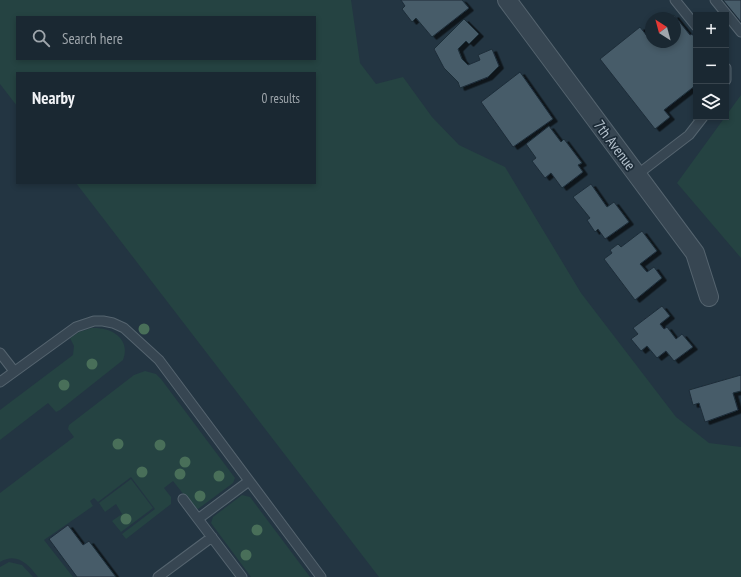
<!DOCTYPE html>
<html lang="en">
<head>
<meta charset="utf-8">
<style>
	:root { --surface:#1a2832; --page:#27343e; --text:#f1f3f6; --muted:#9fa6ac; --line:#38444d }
	body { margin:0; font-family:"PT Sans Narrow",sans-serif; background:var(--page); color:var(--text) }
	.controls { position:absolute; right:12px; top:12px; display:grid; overflow:hidden; border-radius:0px; box-shadow:0 2px 6px #0003 }
	.controls button { width:36px; height:36px; display:grid; place-items:center; padding:0; border:0; border-bottom:1px solid var(--line); background:var(--surface); color:var(--text); font:20px sans-serif }
	.compass { position:absolute; left:645px; top:12px; width:36px; height:36px; border-radius:50%; background:var(--surface); box-shadow:0 2px 6px #0003; rotate:324deg }
	.list { margin:0; padding:0; list-style:none }
	h2 { display:flex; justify-content:space-between; align-items:center; height:52px; margin:0; padding:0 16px; font-size:17px }
	h2 small { font-size:13px; font-weight:400; color:var(--muted) }
	.icon { flex:none; width:22px; height:22px; fill:none; stroke:currentColor; stroke-width:2; stroke-linecap:round; stroke-linejoin:round }
	.map { position:relative; flex:none; width:741px; height:577px; overflow:hidden }
	.search { position:absolute; background:var(--surface); box-shadow:0 2px 6px #0003; left:16px; top:16px; width:300px; height:44px; display:flex; align-items:center; gap:10px; box-sizing:border-box; padding:0 14px; border-radius:0px; color:var(--muted); font-size:15px }
	.panel { position:absolute; background:var(--surface); box-shadow:0 2px 6px #0003; left:16px; top:72px; width:300px; height:112px; border-radius:0px }
	.map>svg:first-child { display:block }
	.green { fill:#254342; fill-rule:evenodd }
	.building { fill:#465b69; stroke:#1e2d39; filter:url(#shadow) }
	.lines { fill:none; stroke-linecap:round; stroke-linejoin:round }
	.lane-casing { stroke:#55646f; stroke-width:11 }
	.street-casing { stroke:#55646f; stroke-width:20 }
	.lane { stroke:#374652; stroke-width:9 }
	.street { stroke:#374652; stroke-width:18 }
	.tree { fill:#496f59 }
	.labels { text-anchor:middle; dominant-baseline:central; stroke-width:3.5; stroke-linejoin:round; paint-order:stroke }
	.street-label { font-size:15px; fill:#b4c1cc; stroke:#1c2b37 }
</style>
</head>
<body>
<div class="map">
<svg width="741" height="577" viewBox="0 0 741 577">
	<defs>
		<filter id="shadow"><feDropShadow dx="4.5" dy="2.5" stdDeviation="0" flood-color="#0009"/></filter>
	</defs>
	<rect width="100%" height="100%" fill="#233542"/>
	<path class="green" d="M0,0H351L360,63L376,84L403,77L432,117L459,145L505,167L581,293L676,417L709,443L741,447V577H379L76,183H315V73H17V106L0,84ZM17,17H315V59H17Z
		M741,95V258L677,183Z
		M92,328C112,327 131,339 123,360L60,410L56,412L48,403L0,440V410L73,355L74,346L70,338L79,332Z
		M145,371L156,374L161,379L235,478L233,483L198,509L192,505L173,481L164,488L171,497V504L126,539L122,534L155,509L131,477L98,502L94,498L90,501L93,506L44,540L73,577H38C28,564 17,552 0,562V493L74,437L68,429L69,425L134,375Z
		M131,479L153,508L121,532L112,521L122,514L116,504L105,512L99,503Z
		M242,495L250,497L310,577H251L211,523L213,517Z
		M9,562L22,565L33,577H0V567Z"/>
	<path class="building" d="M401,0H462L469,8L432,37L416,18L412,22L402,9L405,6Z
		M723,0H741V22Z
		M674,15L690,35L692,34L696,39V85L664,110L670,117L655,129L600,59L640,27L647,36L651,33V42H675V18H670Z
		M464,19L479,34L469,44L466,41L458,49L462,59L468,65L480,60L478,55L492,49L499,66L488,77L460,88L458,82L444,68L434,49Z
		M520,72L553,119L513,147L481,102Z
		M549,126L561,142L564,139L582,163L578,165L583,172L562,188L551,173L545,178L532,161L536,158L526,144Z
		M591,184L607,207L614,202L629,222L605,239L598,229L595,232L587,220L590,218L573,197Z
		M642,231L657,251L640,264L647,272L654,267L662,278L635,300L604,259L612,253L610,250L618,244L621,247Z
		M662,306L670,316L660,324L664,329L667,327L676,339L682,334L693,347L674,361L666,351L657,358L647,346L641,351L631,339L638,334L633,328Z
		M741,375V391L733,393L738,410L705,422L699,403L693,405L689,390Z
		M68,525L83,545L89,541L116,577H77L49,539Z"/>
	<g class="lines">
		<defs>
			<path id="lane" d="M675,0L696,26
				M715,0L741,32
				M726,68V80
				M638,174L689,135L703,117
				M0,353L14,371
				M0,382L76,327L94,321H103L113,323L124,328L159,360L321,577
				M183,499L198,519
				M158,577L212,537
				M242,577L198,519L249,481"/>
			<path id="street" d="M507,0L695,253L709,297"/>
		</defs>
		<use href="#lane" class="lane-casing"/>
		<use href="#street" class="street-casing"/>
		<use href="#lane" class="lane"/>
		<use href="#street" class="street"/>
	</g>
	<g class="tree">
		<circle cx="144" cy="329" r="5.5"/>
		<circle cx="92" cy="364" r="5.5"/>
		<circle cx="64" cy="385" r="5.5"/>
		<circle cx="118" cy="444" r="5.5"/>
		<circle cx="160" cy="445" r="5.5"/>
		<circle cx="185" cy="462" r="5.5"/>
		<circle cx="142" cy="472" r="5.5"/>
		<circle cx="180" cy="474" r="5.5"/>
		<circle cx="219" cy="476" r="5.5"/>
		<circle cx="200" cy="496" r="5.5"/>
		<circle cx="126" cy="519" r="5.5"/>
		<circle cx="257" cy="530" r="5.5"/>
		<circle cx="246" cy="555" r="5.5"/>
	</g>
	<g class="labels">
		<g class="street-label">
			<text transform="translate(615 145) rotate(53)">7th Avenue</text>
		</g>
	</g>
</svg>
<div class="controls">
<button>+</button>
<button>−</button>
<button><svg class="icon" aria-label="layers" viewBox="0 0 24 24"><path d="M12 4l9 5-9 5-9-5zM3 14l9 5 9-5"/></svg></button>
</div>
<svg class="compass" viewBox="-18 -18 36 36"><path d="M0-13l5 13h-10z" fill="#e53935"/><path d="M0 13l5-13h-10z" fill="#9fa6ac"/></svg>
<div class="search"><svg class="icon" aria-label="search" viewBox="0 0 24 24"><circle cx="10" cy="10" r="6"/><path d="M15 15l6 6"/></svg>Search here</div>
<section class="panel">
<h2>Nearby<small>0 results</small></h2>
<ul class="list">
</ul>
</section>
</div>
</body>
</html>
